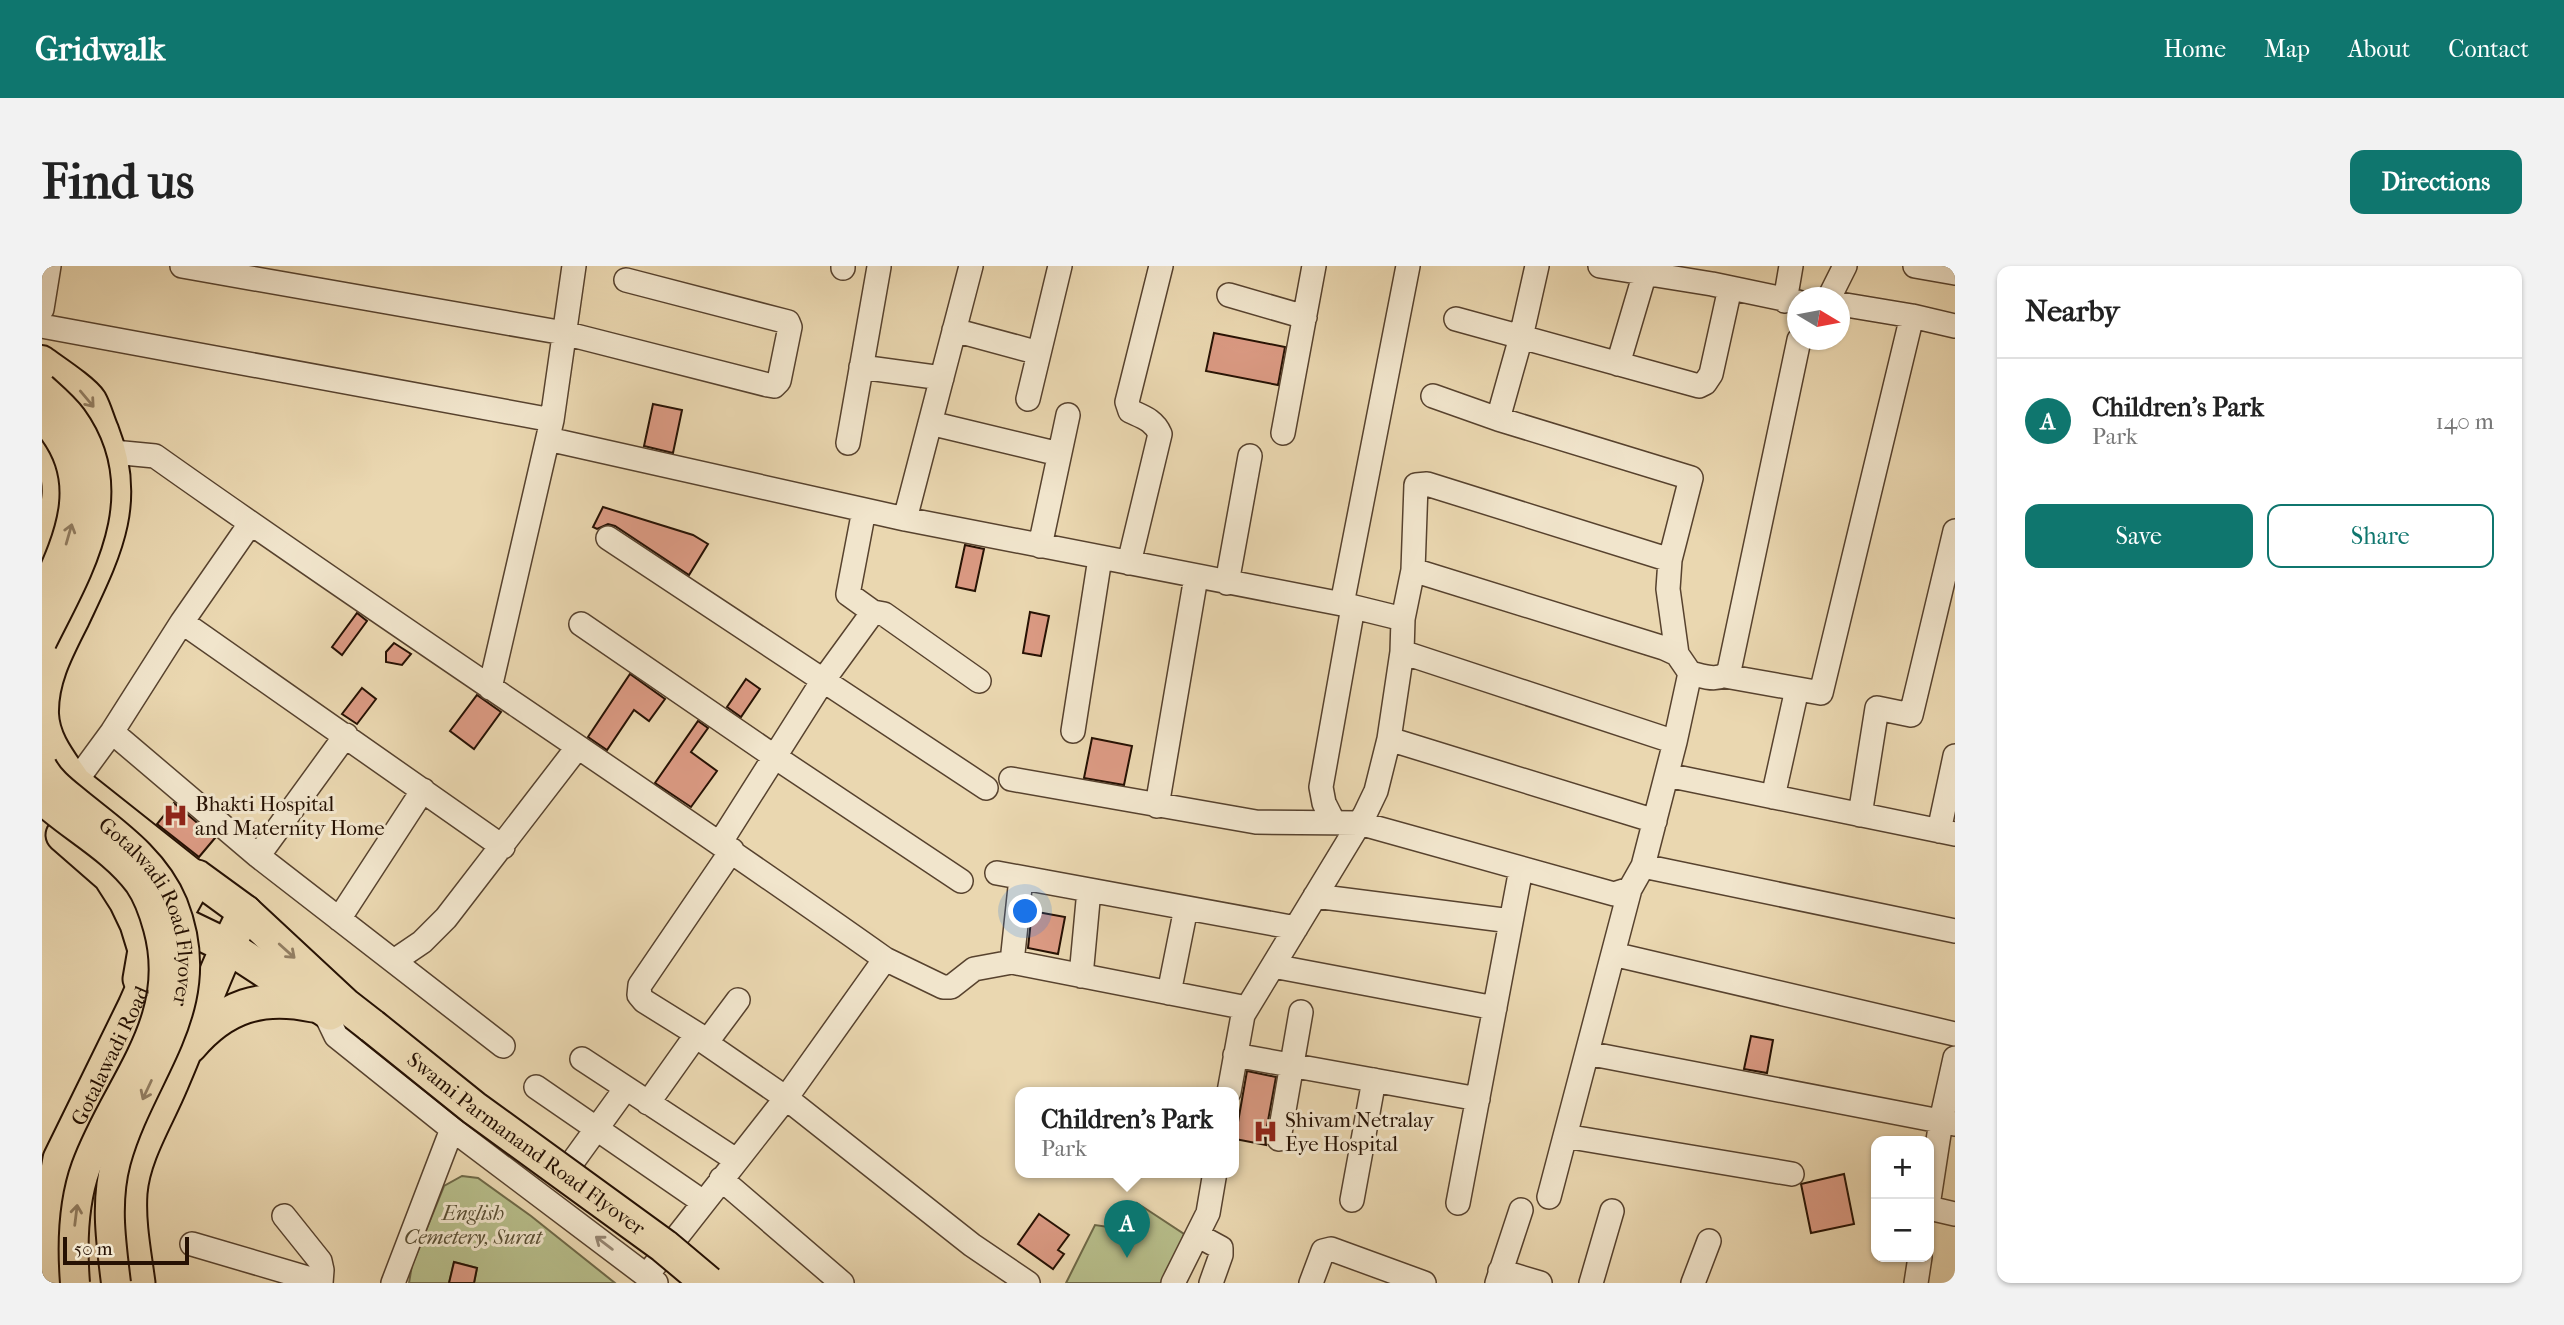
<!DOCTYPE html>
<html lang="en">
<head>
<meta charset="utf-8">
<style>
	:root { --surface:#fff; --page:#f2f2f2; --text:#222; --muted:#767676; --line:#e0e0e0; --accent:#0f766e }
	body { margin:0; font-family:"IM FELL French Canon",serif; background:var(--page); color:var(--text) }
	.controls { position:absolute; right:21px; bottom:21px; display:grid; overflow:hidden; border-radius:14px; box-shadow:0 2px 5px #0004 }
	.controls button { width:63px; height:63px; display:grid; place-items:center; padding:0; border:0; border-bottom:2px solid var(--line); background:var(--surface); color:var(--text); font:35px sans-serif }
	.compass { position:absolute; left:1745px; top:21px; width:63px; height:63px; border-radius:50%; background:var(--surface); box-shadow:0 2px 5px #0004; rotate:100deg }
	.scale { position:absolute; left:21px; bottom:18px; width:126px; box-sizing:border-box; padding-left:7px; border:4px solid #261103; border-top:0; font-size:19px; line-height:24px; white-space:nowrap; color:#261103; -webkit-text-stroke:5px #f1e5cc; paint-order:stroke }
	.you { position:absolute; left:984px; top:646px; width:24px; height:24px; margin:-18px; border:5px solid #fff; border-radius:50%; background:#1a73e8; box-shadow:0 0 0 10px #1a73e833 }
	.badge { display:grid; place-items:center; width:46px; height:46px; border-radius:50%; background:var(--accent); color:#fff; font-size:23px; font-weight:700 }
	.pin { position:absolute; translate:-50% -58px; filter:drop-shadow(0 2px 4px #0008) }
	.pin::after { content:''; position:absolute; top:37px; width:24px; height:21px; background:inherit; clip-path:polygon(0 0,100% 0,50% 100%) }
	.popup { position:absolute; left:973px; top:821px; width:224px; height:91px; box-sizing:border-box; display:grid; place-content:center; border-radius:14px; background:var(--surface); filter:drop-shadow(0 2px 5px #0005); font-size:23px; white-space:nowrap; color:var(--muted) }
	.popup b { font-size:26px; color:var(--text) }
	.popup::after { content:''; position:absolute; left:50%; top:100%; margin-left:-14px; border:14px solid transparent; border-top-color:var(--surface) }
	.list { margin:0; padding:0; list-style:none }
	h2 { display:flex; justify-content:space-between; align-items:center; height:91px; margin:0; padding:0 28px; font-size:30px }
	h2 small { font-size:23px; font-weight:400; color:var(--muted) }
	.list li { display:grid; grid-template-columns:46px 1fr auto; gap:21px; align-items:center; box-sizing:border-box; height:126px; padding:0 28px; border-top:2px solid var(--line) }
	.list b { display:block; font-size:26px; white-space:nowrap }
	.list p { margin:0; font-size:23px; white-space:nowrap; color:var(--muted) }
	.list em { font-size:23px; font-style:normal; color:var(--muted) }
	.actions { display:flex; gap:14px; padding:21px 28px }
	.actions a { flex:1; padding:16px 0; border:2px solid var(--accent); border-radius:14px; text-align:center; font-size:24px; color:var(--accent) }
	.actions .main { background:var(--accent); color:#fff }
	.map { position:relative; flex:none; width:1913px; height:1017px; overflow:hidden; border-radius:14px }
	header { display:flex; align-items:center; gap:42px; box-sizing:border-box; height:98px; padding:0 35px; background:var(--accent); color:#fff }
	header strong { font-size:33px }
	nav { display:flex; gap:38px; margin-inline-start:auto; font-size:24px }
	.intro { display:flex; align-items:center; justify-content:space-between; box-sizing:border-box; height:168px; padding:0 42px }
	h1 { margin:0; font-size:49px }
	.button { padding:18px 32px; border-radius:14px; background:var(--accent); color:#fff; font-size:24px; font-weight:700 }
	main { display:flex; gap:42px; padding:0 42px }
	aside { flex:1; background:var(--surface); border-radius:14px; box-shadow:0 2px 5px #0004 }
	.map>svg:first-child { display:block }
	.green { fill:#b7be8b; stroke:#6e6847; stroke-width:2 }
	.building { fill:#db9a83; stroke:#261103; stroke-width:2 }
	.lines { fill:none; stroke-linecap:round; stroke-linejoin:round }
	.minor-casing { stroke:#57422e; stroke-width:26 }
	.major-casing { stroke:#261103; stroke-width:32 }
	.highway-casing { stroke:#261103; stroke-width:37 }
	.minor { stroke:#f1e5cc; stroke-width:23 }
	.major { stroke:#ead7b0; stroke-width:28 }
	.highway { stroke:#ead7b0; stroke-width:33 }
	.major-bridge-casing { stroke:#261103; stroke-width:32; stroke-linecap:butt }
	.highway-bridge-casing { stroke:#261103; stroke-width:37; stroke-linecap:butt }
	.major-bridge { stroke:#ead7b0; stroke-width:28 }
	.highway-bridge { stroke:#ead7b0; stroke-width:33 }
	.oneway { stroke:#927e62 }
	.oneway2 { stroke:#968672 }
	.labels { text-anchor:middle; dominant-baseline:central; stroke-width:6; stroke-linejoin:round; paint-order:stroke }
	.poi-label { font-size:21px; fill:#261103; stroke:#f1e5cc; text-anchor:start }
	.street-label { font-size:21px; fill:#261103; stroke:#f1e5cc }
	.park-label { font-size:21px; font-style:italic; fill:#594e33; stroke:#f1e5cc }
</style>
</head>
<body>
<header>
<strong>Gridwalk</strong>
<nav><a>Home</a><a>Map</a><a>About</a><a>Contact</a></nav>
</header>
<div class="intro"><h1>Find us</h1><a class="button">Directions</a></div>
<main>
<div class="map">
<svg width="1913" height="1017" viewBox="0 0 1913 1017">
	<rect width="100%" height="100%" fill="#ead7b0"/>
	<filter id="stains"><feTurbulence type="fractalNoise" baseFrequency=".00286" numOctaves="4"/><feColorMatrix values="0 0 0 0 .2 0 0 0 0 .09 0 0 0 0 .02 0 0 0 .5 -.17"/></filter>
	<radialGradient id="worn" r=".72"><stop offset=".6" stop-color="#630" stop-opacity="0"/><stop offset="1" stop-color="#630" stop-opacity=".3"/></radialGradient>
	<path class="green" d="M420,910L436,912L489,950L573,1017H432L435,1002L412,996L407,1017H367L370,999L402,920Z
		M1095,937L1142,968L1125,1017H1024L1053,959L1080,963Z"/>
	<path class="building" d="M1172,67L1243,81L1236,119L1164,105Z
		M611,138L640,144L631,187L602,180Z
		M561,241L651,269L666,278L647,309L573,260L566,258L555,263L551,261Z
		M923,279L942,283L933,325L914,321Z
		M988,346L1007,350L999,390L981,387Z
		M315,347L325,355L300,389L290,381Z
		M352,377L369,388L360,399L344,396V386Z
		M588,408L623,433L607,455L592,444L565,484L546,471Z
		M704,413L718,423L699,451L685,441Z
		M320,422L334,433L315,458L300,448Z
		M435,429L459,446L432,483L408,465Z
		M656,455L666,462L649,486L675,505L649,541L613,517Z
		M1050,472L1090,480L1082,519L1042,512Z
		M132,537L173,572L157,591L115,558Z
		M990,645L1023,651L1016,688L986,682Z
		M1709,770L1731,774L1725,807L1702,803Z
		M1205,805L1234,811L1223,871L1224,879L1193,873Z
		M1802,908L1812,958L1769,967L1759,918Z
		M997,948L1027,969L1016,984L1022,988L1011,1003L976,978Z
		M412,996L435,1002L432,1017H407Z"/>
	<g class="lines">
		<defs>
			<path id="minor" d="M140,0L522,67L726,119L732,120L737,115L748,61L746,56L584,14
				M1558,0L1670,18L1756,36
				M1873,0L1913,7
				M801,2V0
				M1187,29L1263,51
				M1787,32L1803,0
				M1743,35L1749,0
				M1798,38L1870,50L1913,60
				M0,43L7,0
				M1414,53L1657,120L1663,117L1669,108L1688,22
				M0,60L510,154
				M912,64L997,87
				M1576,98L1605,0
				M819,101L900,112
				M1391,130L1456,153L1649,212L1628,294L1626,323L1635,388
				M986,133L1018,0
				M1456,153L1479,71L1495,0
				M888,157L1017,188
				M1241,167L1272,0
				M506,173L863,253L1300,338L1361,353
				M806,177L837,1
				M55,190L71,186L113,190C354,361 602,522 843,693L744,832L605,1009
				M822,244L806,328L831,346
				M863,253L929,0
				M566,272L944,522
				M998,280L1026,149
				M1087,297L1118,168C1112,154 1101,151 1088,145L1085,136L1119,0
				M1185,317L1208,190
				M1300,338L1366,0
				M140,356L461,581
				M539,358L733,491L919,615
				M1360,386L1633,476
				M1648,407C1661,410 1677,417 1687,405L1757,74
				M1683,410L1779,427L1870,50
				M448,422L510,154L532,0
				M1031,465L1058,292
				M70,466L216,590L461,780
				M1347,473L1613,555
				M1625,509L1913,568
				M969,513L1214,556L1317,557L1572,628L1588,623L1601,600L1633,476L1648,407L1635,388L1622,382L1371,304
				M34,515L70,466L140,356L208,258
				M1731,531L1755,423
				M1115,540L1154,311
				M1818,549L1835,442L1869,449L1913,265
				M1292,557L1282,537L1279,521L1311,341
				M1897,565L1913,490
				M678,577L780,416L831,346L842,348L937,415
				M690,584L598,719L597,729L602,735L655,768L664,777L744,832L930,979L986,1017
				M216,590L304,469
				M1601,600L1913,665
				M955,607L1254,662
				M1273,630L1469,655
				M297,653L381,524
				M1571,688L1913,768
				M843,693L901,721H909L932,703L970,696L1205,742
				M352,695L380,676L404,652L535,482
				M970,696L979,612
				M1231,700L1453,742
				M1039,710L1047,624
				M1127,727L1144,642
				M280,741L294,770L410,863L614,1017
				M664,777L696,734
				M1545,787L1913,858
				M1193,789L1436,833
				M540,793L694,894
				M494,821L661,936
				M1187,826L1201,749L1323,548L1334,525L1347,473L1360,386L1361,353L1371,304L1374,219L1385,218L1628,294
				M606,837L655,768
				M1523,870L1750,908
				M1237,873L1259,746
				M529,898L584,822
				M679,913L800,1017
				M1507,931L1588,623
				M1887,933L1899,855L1913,792
				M1310,934L1332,814
				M1416,937L1479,603
				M1887,942L1913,948
				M242,950L278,995L280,1004L279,1017
				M1155,969L1179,982V989L1169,1017
				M150,978L279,1016
				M1458,1005L1498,1017
				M351,1017L410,863
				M1131,1017L1166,947L1173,906
				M1269,1017L1281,985L1289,983L1382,1017
				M1455,1017L1479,944
				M1549,1017L1570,945
				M1651,1017L1667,975
				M1874,1017L1878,991"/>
			<path id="major" d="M0,94C12,103 43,123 50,134C55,143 58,155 62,164C91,237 64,287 33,353C18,383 1,413 2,448C3,474 20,494 34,515
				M0,178C23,215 16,241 0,279
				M17,505L34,515L155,611"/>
			<g id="highway">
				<path d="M21,569L68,610L84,635L95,658L103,684L98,713"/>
				<path d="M131,654L185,680L288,747"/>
				<path d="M148,780C182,740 220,728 271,739"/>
				<path id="s1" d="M11,1017L6,975L10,937L18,893L93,740L131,654L155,611L203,646L303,739L330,760"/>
				<path d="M96,1017C92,987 86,957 88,927C91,889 115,852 129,818C154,761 173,702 203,646"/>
			</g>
		</defs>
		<use href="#minor" class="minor-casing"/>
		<use href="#major" class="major-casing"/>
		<use href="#highway" class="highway-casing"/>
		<use href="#minor" class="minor"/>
		<use href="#major" class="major"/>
		<use href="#highway" class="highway"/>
		<defs>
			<g id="major-bridge">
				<path d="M0,122C10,131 22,141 30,152C85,228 35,305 0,376"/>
				<path d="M0,151C55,210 30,267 0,331"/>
				<path id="s2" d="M0,500C8,516 24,527 37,538C73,567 113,594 131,638C172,741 99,804 74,895C63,936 69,976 74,1017"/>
				<path d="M0,534C31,562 72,583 97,617C106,630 112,647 116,662C142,756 74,818 44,901C31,937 30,979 33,1017"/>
			</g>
			<g id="highway-bridge">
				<path id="s3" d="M330,760L432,842L622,980L666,1017"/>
			</g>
		</defs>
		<use href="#major-bridge" class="major-bridge-casing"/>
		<use href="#highway-bridge" class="highway-bridge-casing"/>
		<use href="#major-bridge" class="major-bridge"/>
		<use href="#highway-bridge" class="highway-bridge"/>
	</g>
	<defs><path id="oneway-shaft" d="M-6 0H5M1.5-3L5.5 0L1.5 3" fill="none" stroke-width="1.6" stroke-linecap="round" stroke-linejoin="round" transform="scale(1.75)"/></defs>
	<g class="oneway">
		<use href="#oneway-shaft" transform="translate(45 133) rotate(50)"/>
		<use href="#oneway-shaft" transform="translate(27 268) rotate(-74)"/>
		<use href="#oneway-shaft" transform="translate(245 685) rotate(42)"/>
		<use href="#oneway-shaft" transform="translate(105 824) rotate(115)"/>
		<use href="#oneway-shaft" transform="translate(34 949) rotate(-83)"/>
	</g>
	<use class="oneway2" href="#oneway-shaft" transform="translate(562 977) rotate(-143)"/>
	<defs>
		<symbol id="hospital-bare" viewBox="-9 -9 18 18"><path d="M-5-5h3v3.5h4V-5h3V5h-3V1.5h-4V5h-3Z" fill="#8f2418" stroke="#f1e5cc" stroke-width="2.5" paint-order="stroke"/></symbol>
	</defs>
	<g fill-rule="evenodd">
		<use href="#hospital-bare" x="116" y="532" width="35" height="35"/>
		<use href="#hospital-bare" x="1206" y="848" width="35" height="35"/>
	</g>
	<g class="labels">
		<g class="poi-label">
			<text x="153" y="538">Bhakti Hospital<tspan x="153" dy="24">and Maternity Home</tspan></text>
			<text x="1243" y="854">Shivam Netralay<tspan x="1243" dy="24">Eye Hospital</tspan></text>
		</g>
		<g class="street-label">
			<text stroke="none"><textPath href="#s2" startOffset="189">Gotalwadi Road Flyover</textPath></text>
			<text stroke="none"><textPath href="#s1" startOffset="240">Gotalawadi Road</textPath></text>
			<text stroke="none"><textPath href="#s3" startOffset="194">Swami Parmanand Road Flyover</textPath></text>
		</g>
		<g class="park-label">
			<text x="431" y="947">English<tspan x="431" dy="24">Cemetery, Surat</tspan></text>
		</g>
	</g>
	<rect width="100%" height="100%" filter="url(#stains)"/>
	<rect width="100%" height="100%" fill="url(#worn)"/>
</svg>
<div class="controls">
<button>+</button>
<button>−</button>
</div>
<svg class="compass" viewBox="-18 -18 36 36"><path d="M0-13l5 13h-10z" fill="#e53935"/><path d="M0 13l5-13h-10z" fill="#767676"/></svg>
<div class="scale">50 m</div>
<div class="you"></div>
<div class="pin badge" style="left:1085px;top:992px">A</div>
<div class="popup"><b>Children's Park</b>Park</div>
</div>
<aside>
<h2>Nearby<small></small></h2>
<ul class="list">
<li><span class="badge">A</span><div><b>Children's Park</b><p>Park</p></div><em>140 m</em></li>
</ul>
<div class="actions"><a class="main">Save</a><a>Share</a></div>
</aside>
</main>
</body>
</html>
